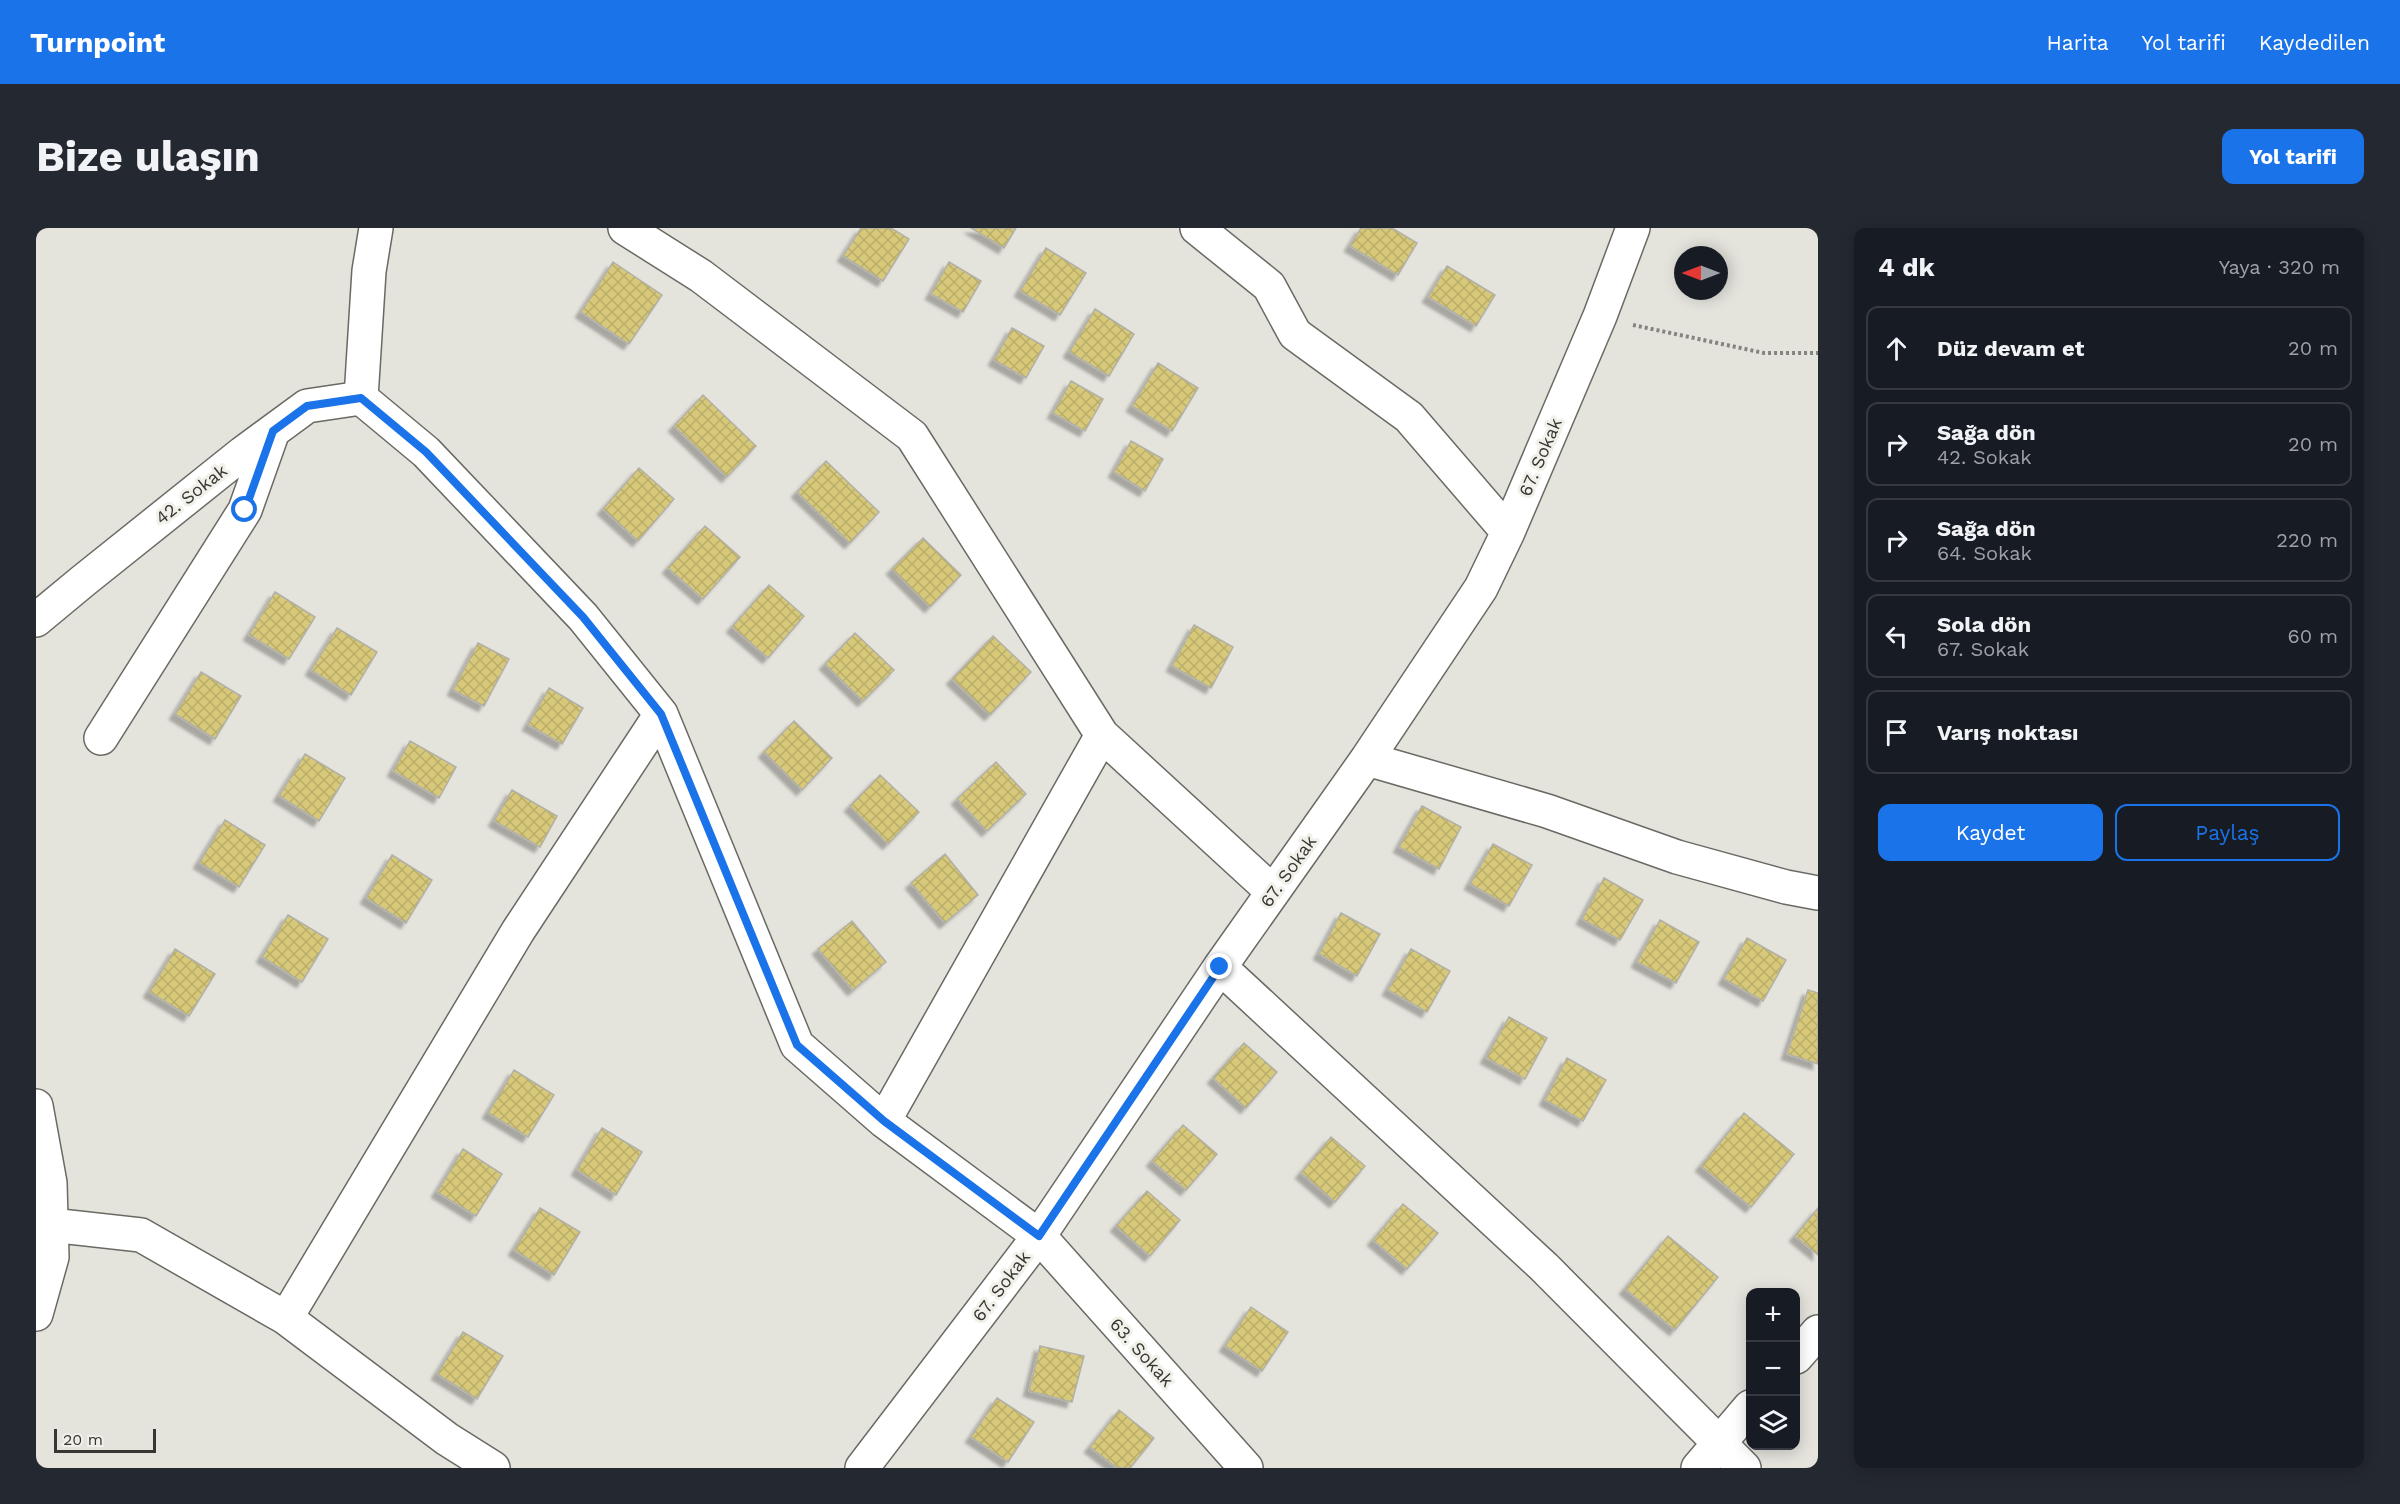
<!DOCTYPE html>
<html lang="tr">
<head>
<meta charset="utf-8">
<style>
	:root { --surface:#171b24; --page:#242831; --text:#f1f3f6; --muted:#9ea1a6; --line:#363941; --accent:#1a73e8 }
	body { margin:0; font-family:"Work Sans",sans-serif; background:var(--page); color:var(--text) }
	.controls { position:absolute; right:18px; bottom:18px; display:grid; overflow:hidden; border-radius:12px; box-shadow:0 3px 15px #0003 }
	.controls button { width:54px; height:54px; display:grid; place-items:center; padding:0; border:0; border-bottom:2px solid var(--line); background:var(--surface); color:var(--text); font:30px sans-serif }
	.compass { position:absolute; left:1638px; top:18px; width:54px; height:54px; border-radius:50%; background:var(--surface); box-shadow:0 3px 15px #0003; rotate:270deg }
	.scale { position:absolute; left:18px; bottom:15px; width:102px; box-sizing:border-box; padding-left:6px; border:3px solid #363633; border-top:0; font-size:16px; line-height:21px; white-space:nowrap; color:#363633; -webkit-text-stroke:4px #f1f0e9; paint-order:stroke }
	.stop { position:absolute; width:18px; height:18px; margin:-14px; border:4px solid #1a73e8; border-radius:50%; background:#fff }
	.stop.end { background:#1a73e8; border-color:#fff; box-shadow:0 2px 6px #0008 }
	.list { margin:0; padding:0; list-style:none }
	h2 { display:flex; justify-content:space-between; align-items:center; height:78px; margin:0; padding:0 24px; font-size:26px }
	h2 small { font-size:20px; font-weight:400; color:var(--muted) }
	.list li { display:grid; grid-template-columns:39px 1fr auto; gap:18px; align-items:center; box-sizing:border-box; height:84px; margin:0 12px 12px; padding:0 12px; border:2px solid var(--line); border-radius:12px }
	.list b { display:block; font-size:22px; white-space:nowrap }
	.list p { margin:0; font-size:20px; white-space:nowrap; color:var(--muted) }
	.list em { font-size:20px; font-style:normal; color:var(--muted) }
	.actions { display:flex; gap:12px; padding:18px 24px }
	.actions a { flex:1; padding:14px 0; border:2px solid var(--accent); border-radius:12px; text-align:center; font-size:21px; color:var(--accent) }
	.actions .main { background:var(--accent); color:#fff }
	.icon { flex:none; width:33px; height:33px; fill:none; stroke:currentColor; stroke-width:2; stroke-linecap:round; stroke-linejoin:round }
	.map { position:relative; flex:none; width:1782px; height:1240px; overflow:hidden; border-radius:12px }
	header { display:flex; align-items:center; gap:36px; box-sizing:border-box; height:84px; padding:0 30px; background:var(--accent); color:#fff }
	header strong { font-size:28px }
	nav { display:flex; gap:33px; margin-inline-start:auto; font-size:21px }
	.intro { display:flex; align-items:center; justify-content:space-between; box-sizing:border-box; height:144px; padding:0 36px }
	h1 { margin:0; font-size:42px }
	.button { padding:15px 27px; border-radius:12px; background:var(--accent); color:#fff; font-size:21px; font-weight:700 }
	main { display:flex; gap:36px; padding:0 36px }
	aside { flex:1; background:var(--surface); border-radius:12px; box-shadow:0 3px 15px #0003 }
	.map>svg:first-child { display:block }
	.building { fill:url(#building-cross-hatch); stroke:#b1b0a9; stroke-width:1.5; filter:url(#shadow) }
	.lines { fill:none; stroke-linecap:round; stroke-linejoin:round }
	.minor-casing { stroke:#6a6963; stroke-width:36 }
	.path { stroke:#858580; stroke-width:4; stroke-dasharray:3 3; stroke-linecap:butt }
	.minor { stroke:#fff; stroke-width:33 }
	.route { stroke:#1a73e8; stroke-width:8 }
	.labels { text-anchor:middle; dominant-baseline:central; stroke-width:6; stroke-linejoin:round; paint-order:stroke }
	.street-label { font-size:18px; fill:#363633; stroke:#f1f0e9 }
</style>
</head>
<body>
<header>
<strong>Turnpoint</strong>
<nav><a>Harita</a><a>Yol tarifi</a><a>Kaydedilen</a></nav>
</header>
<div class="intro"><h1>Bize ulaşın</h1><a class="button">Yol tarifi</a></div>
<main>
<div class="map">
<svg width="1782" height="1240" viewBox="0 0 1782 1240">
	<defs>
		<pattern id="building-cross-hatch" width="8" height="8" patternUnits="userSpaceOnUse" patternTransform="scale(1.5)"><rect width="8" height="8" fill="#d7c979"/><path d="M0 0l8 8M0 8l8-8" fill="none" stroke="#b9ad69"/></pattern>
		<filter id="shadow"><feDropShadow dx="-5.5" dy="5.5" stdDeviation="1.5" flood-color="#0004"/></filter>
	</defs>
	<rect width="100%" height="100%" fill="#e4e3dc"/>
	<path class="building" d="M825,0H855L873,11L847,53L807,28Z
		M935,0H980L968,20Z
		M1325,0H1356L1381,15L1362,47L1314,18Z
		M1010,20L1050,45L1024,87L984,63Z
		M577,34L626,67L593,116L545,84Z
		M913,34L945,53L927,84L895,66Z
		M1411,38L1459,67L1440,98L1392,69Z
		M1059,81L1098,106L1073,148L1033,124Z
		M976,100L1008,118L990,150L958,132Z
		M1122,135L1162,160L1136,203L1096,178Z
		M1035,153L1067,171L1049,203L1017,185Z
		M667,167L720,218L691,249L638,198Z
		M1095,213L1127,231L1109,263L1078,244Z
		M790,233L843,284L814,315L761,264Z
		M603,240L638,271L602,313L567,281Z
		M669,298L704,329L667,371L632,340Z
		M887,310L925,347L894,379L856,341Z
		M733,357L768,388L732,430L696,399Z
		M239,364L279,389L253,431L213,407Z
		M1158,397L1197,419L1175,460L1136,438Z
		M301,400L341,424L315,467L275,442Z
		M819,405L858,442L827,473L789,436Z
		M957,408L995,444L954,487L916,451Z
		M442,415L473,431L448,478L417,462Z
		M165,444L205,468L179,511L139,486Z
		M513,460L547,480L526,516L492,497Z
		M758,493L796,530L766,562L728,524Z
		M374,513L420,539L403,570L357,543Z
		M269,526L309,550L283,593L243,568Z
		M960,534L990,566L951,603L921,571Z
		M844,547L883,584L852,616L814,578Z
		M476,562L521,588L504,619L458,593Z
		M1386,578L1425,599L1403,641L1363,619Z
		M189,592L229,617L203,659L163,635Z
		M1457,616L1496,637L1473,678L1434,656Z
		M909,626L942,667L909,695L875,655Z
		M356,627L396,652L370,695L330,670Z
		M1568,650L1607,672L1584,712L1546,691Z
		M1305,685L1344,706L1321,748L1283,726Z
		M252,687L292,711L266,754L226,729Z
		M1624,692L1663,714L1640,755L1601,734Z
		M816,693L850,734L817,762L782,721Z
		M1711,710L1750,732L1727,773L1688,751Z
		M139,721L179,746L153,788L113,764Z
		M1375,721L1414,743L1391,784L1352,762Z
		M1772,762L1782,765V836L1751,826Z
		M1473,789L1511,810L1489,851L1450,830Z
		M1208,815L1241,844L1210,880L1177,850Z
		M1531,830L1570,852L1547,893L1509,872Z
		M478,842L518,867L492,909L452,885Z
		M1708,885L1758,926L1715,979L1665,938Z
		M1147,897L1181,926L1150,962L1116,933Z
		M566,900L606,924L580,967L541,942Z
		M1295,909L1329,938L1299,974L1265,945Z
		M427,921L466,946L440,988L401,964Z
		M1111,963L1144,992L1114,1028L1080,998Z
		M1367,976L1402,1005L1371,1041L1337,1012Z
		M504,980L544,1004L518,1047L478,1022Z
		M1782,980V1027L1759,1008Z
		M1632,1008L1682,1049L1639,1102L1589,1061Z
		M1215,1079L1252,1104L1226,1143L1189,1118Z
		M427,1104L467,1128L441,1171L401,1146Z
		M1004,1118L1048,1128L1036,1174L993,1163Z
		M961,1170L998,1194L972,1234L935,1209Z
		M1083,1182L1118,1210L1094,1240H1081L1054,1219Z"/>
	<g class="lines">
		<defs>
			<path id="minor" d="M589,0L665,48L876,208L1066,507L1237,664
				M1161,0L1233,58L1259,106L1373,189L1472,304
				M325,170L390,224L547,389L625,486L761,817L848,893L1003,1008L1210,1240
				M325,170L333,43L340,0
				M0,392L47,353L207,225L271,178L325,170
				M65,510L209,282L237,203
				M1331,531L1511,583L1641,629L1750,659L1782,665
				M1184,739L1508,1039L1708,1240
				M0,878L14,955L16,1029L0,1086
				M848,893L1066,507
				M15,997L105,1007L250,1090L411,1211L457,1240
				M250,1090L482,703L625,486
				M1760,1129L1782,1104
				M826,1240L1003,1008L1184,739L1331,531L1445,360L1472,304L1564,88L1597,0
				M1662,1240L1714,1179"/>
		</defs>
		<use href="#minor" class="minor-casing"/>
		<path class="path" d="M1597,97L1728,125H1782"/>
		<use href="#minor" class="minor"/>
	</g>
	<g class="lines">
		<path class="route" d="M209,282L237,203L271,178L325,170L390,224L547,389L625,486L761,817L848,893L1003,1008L1184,739"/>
	</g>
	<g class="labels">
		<g class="street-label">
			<text transform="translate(1504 229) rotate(-67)">67. Sokak</text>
			<text transform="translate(155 266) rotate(-38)">42. Sokak</text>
			<text transform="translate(1252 643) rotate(-55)">67. Sokak</text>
			<text transform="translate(965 1058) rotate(-53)">67. Sokak</text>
			<text transform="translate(1106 1124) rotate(48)">63. Sokak</text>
		</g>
	</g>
</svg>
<div class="controls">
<button>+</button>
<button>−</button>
<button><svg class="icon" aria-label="layers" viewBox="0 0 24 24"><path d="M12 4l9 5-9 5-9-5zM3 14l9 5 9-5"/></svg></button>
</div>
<svg class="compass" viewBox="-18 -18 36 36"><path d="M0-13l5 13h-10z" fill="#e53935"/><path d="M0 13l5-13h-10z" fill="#9ea1a6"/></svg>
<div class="scale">20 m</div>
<div class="stop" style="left:209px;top:282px"></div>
<div class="stop end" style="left:1184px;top:739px"></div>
</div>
<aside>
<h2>4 dk<small>Yaya · 320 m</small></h2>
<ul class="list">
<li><svg class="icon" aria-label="ahead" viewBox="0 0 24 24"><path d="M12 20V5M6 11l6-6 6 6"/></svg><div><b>Düz devam et</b></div><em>20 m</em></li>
<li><svg class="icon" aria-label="right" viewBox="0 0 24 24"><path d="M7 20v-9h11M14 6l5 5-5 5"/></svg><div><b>Sağa dön</b><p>42. Sokak</p></div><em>20 m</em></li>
<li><svg class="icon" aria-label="right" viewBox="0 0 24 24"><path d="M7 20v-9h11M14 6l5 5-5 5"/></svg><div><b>Sağa dön</b><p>64. Sokak</p></div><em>220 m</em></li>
<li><svg class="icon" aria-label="left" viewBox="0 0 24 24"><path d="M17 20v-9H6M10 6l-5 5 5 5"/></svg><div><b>Sola dön</b><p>67. Sokak</p></div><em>60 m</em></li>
<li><svg class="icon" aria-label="arrive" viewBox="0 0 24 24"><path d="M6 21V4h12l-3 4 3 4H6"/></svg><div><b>Varış noktası</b></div></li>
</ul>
<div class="actions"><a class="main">Kaydet</a><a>Paylaş</a></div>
</aside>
</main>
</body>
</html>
